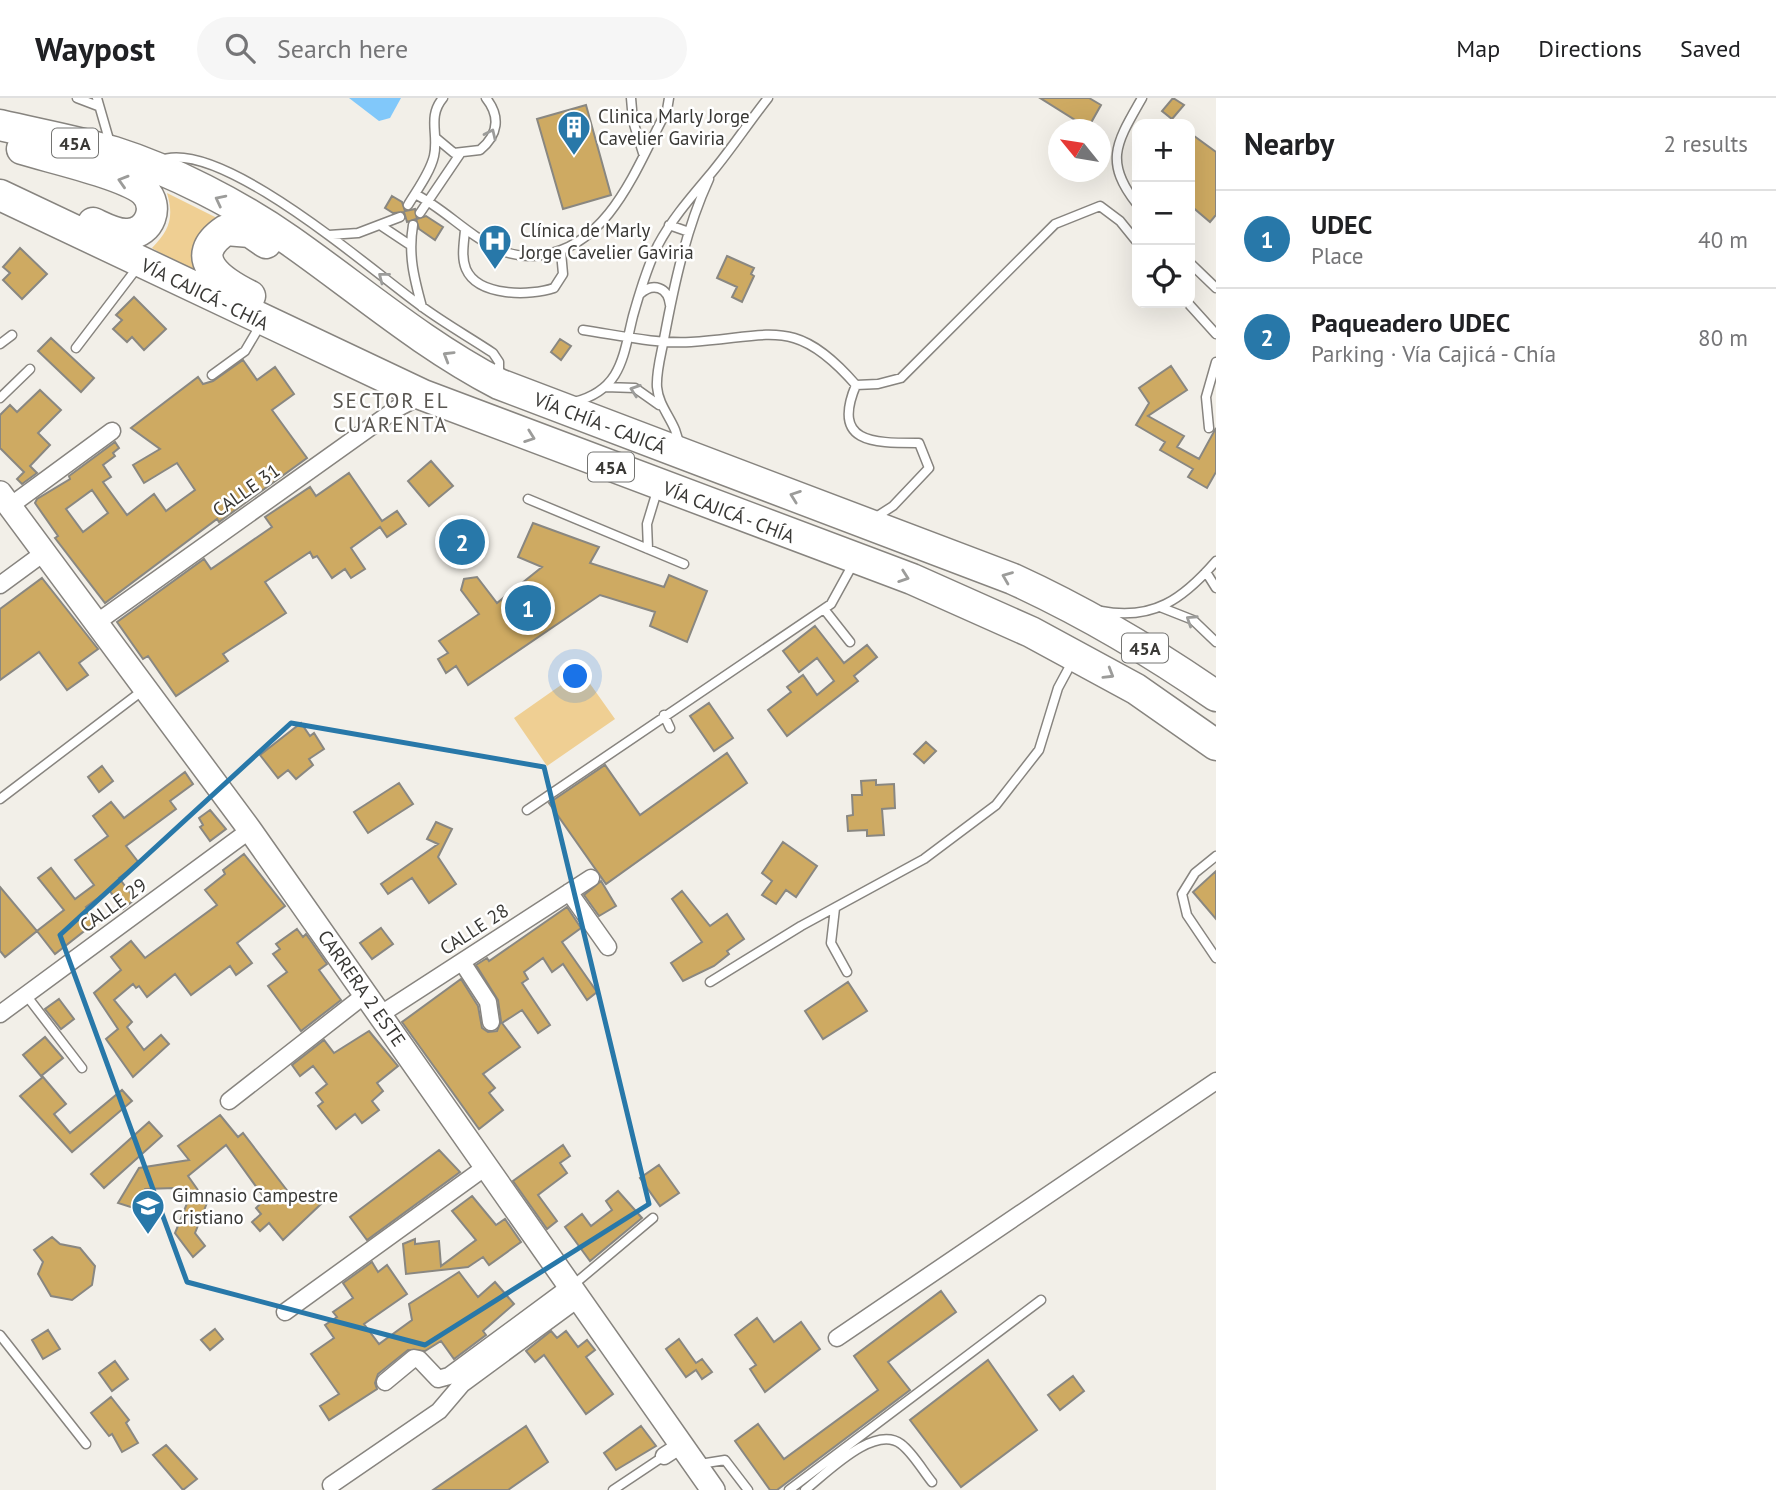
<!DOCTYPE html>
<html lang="en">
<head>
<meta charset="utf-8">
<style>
	:root { --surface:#fff; --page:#f6f6f6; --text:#202124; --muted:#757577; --line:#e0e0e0; --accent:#2878a9 }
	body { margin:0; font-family:"PT Sans",sans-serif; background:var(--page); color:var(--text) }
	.controls { position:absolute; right:21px; top:21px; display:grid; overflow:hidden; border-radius:14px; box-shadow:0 7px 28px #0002 }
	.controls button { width:63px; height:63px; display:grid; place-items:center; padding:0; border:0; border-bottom:2px solid var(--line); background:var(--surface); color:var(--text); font:35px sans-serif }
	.compass { position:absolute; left:1048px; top:21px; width:63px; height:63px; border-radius:50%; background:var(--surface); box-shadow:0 7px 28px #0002; rotate:300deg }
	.you { position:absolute; left:576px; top:579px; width:24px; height:24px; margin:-18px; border:5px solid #fff; border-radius:50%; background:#1a73e8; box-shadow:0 0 0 10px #1a73e833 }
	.badge { display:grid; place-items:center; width:46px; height:46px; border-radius:50%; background:var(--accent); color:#fff; font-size:23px; font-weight:700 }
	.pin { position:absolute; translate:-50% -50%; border:4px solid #fff; box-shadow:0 2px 7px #0006 }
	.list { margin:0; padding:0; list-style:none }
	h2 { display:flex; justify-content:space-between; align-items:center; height:91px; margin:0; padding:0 28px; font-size:30px }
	h2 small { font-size:23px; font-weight:400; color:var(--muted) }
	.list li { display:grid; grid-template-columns:46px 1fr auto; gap:21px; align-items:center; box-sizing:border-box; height:98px; padding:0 28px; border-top:2px solid var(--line) }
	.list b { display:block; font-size:26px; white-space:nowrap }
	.list p { margin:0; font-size:23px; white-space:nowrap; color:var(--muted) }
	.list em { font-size:23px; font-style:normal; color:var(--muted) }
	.icon { flex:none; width:38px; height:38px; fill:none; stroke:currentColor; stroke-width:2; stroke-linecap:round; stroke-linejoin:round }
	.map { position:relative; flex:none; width:1216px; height:1392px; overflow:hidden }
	header { display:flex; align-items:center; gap:42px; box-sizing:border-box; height:98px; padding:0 35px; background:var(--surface); border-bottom:2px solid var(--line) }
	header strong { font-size:33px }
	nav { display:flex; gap:38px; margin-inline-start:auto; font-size:24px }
	.search { width:490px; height:63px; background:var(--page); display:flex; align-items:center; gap:18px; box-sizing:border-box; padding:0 24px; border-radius:38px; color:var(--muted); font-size:26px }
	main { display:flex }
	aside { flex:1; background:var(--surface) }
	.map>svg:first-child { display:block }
	.green { fill:#efcf93 }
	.water { fill:#81c8fa }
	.building { fill:#ceaa62; stroke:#898781; stroke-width:2; fill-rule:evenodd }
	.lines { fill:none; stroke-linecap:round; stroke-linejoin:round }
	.lane-casing { stroke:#87847f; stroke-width:11 }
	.street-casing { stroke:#87847f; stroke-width:19 }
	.secondary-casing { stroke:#87847f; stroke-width:26 }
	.highway-casing { stroke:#87847f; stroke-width:33 }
	.lane { stroke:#fff; stroke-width:8 }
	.street { stroke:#fff; stroke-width:16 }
	.secondary { stroke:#fff; stroke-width:23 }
	.highway { stroke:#fff; stroke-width:30 }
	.oneway { stroke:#9c9c9a }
	.marked { fill:none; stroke:#2878a9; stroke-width:5; stroke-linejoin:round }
	.labels { text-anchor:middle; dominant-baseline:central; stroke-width:5; stroke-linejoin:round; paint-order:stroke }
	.shield { fill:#fff; stroke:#747472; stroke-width:2 }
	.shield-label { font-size:18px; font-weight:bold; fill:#393835 }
	.poi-label { font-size:19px; fill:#393835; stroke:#fff; text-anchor:start }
	.street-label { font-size:19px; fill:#393835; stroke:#fff }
	.neighbourhood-label { font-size:21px; letter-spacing:2px; fill:#595651; stroke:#fff }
</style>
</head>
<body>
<header>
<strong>Waypost</strong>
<div class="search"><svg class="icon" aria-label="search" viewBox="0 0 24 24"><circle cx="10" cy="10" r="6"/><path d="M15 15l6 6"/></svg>Search here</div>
<nav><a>Map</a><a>Directions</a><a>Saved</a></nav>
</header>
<main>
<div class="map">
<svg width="1216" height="1392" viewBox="0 0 1216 1392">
	<rect width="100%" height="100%" fill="#f2efe8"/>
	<path class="green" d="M167,95L217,120C196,134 193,153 196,176L152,150C170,132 174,119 167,95Z
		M581,573L615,621L547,668L514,620Z"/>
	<path class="water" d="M349,0H401L390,20L379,23Z"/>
	<path class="building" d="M1040,0H1089L1101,7L1088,30Z
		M1173,0L1184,7L1172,21L1162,13Z
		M586,7L611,97L563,111L537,21Z
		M1190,35L1216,54V117L1210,124L1190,107Z
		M392,98L402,104L405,113L415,111L417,121L426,118L443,129L435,142L419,131L416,121L407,124L404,114L393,115L385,110Z
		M20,150L47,176L22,201L3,182L10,175L3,169Z
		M727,158L754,170L751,176L754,178L742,204L732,199L737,189L717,180Z
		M134,199L166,231L144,252L132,239L127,244L113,231L122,222L116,217Z
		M51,240L94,280L81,294L38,253Z
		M560,241L571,248L561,262L551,254Z
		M243,262L257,282L275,269L294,296L272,312L307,360L219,424L217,421L105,505L55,440L58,438L35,405L37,401L70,381L69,378L115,344L119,350L113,355L115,358L103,367L111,379L103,384L127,417L154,396L166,413L195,392L177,365L144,385L133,367L160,351L131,330L198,279L203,286L213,283ZM92,392L108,415L83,434L66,411Z
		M1171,268L1187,292L1148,318L1184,338L1177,349L1199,361L1216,330V374L1207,390L1188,379L1193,371L1160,352L1165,344L1136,327L1149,305L1139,290Z
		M40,292L61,312L38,335L50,347L30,368L37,375L22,386L17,381L24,374L0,350V317L10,307L17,314Z
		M431,363L453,388L429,408L408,383Z
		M349,375L382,423L397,413L406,426L387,439L380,429L351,450L365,471L351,480L345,471L332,480L317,458L313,460L310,454L265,484L286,515L223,556L228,563L176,598L148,558L143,561L117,524L204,461L211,471L272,429L265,419L310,389L316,398Z
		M533,425L599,449L590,465L664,489L669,477L707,493L687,544L650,528L655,514L600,497L468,587L456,568L446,575L438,561L448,555L439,543L479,516L461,492L464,481L477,479L497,505L542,469L518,459Z
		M42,480L98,551L79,565L88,577L67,592L39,554L0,582V511Z
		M815,528L844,565L867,547L877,559L854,578L858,583L787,638L768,612L791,594L787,589L803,577L817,597L834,583L817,560L799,574L783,553Z
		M709,605L733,640L714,653L690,618Z
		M301,625L310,638L314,635L324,651L309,661L313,667L296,681L288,672L278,680L260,657Z
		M926,644L936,653L924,665L914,656Z
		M727,655L747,685L606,786L549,705L605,667L640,717Z
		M102,668L113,683L99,694L88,679Z
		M185,674L193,686L170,703L176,711L126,748L139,765L119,780L135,801L123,811L109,792L86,809L97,823L55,856L37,833L64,812L38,780L51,770L75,801L94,787L75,762L108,738L93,718L111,704L124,720Z
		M876,682V687L894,686L895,710L882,711L884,737L867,738V732L848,733L847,718L853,717L852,697H862L861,683Z
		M399,685L413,706L368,735L354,714Z
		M210,712L226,731L210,743L200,729L203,727L199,720Z
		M436,724L452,731L438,759L456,786L429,805L412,780L388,796L381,786L438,746L427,741Z
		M783,744L817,768L796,799L786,792L776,806L762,797L772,783L762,775Z
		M244,756L285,808L237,845L252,865L236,877L230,868L191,897L175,876L147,899L139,888L136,890L133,886L114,902L132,924L127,929L144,952L161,937L169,946L133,979L106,941L118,931L94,895L121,872L111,859L131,843L145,860L217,807L205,792L225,776L223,772Z
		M1216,773V821L1193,794Z
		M601,783L616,808L599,818L584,797Z
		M0,789L37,833L5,859L0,853Z
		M682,793L710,828L727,816L744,841L727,853L729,856L714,868L683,883L671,865L702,844L672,801Z
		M567,809L581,830L562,844L597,894L587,902L563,866L552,874L543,860L524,874L528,881L522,885L550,927L538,935L522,912L502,925L520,949L483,976L495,990L489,995L503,1012L479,1031L402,924L461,881L478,908L482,930L488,934L497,933L501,923L498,902L476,867L487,860L489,863Z
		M381,830L393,846L372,861L360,845Z
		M297,831L303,839L306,836L327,866L319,872L341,902L301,933L268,888L287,874L273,856L280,851L276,846Z
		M848,884L867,913L823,941L805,913Z
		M59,901L74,921L61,931L45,911Z
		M369,933L398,968L377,985L383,993L372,1003L379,1012L362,1025L355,1016L336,1031L318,1008L323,1004L316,995L327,986L313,968L300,978L292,967L324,942L334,955Z
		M45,939L63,960L41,978L23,957Z
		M43,979L66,1006L54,1016L70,1035L122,992L132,1003L72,1054L20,998Z
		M220,1017L238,1039L243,1035L296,1104L312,1093L321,1106L283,1142L269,1125L260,1133L252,1124L261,1116L256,1110L265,1101L226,1047L188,1078L207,1105L195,1135L205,1148L193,1159L175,1135L188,1103L175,1090L145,1091L137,1111L118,1105L139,1070L189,1062L178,1048Z
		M149,1024L162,1038L104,1090L91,1076Z
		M563,1047L570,1058L560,1065L567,1075L538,1097L557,1123L547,1131L513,1083Z
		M439,1052L460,1074L367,1142L350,1119Z
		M659,1067L679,1095L660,1108L640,1080Z
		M618,1093L642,1120L590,1163L565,1129L582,1116L591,1128L612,1112L606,1103Z
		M472,1098L496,1127L505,1121L521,1144L489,1167L483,1159L468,1169L406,1176L403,1146L415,1141V1146L439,1143L441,1168L476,1142L452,1113Z
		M52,1139L60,1146L80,1150L95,1168L92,1187L72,1202L51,1198L38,1176L43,1164L34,1152Z
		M372,1164L378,1174L387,1167L407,1196L364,1226L379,1246L412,1222L409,1206L459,1174L478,1199L495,1184L514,1206L483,1233L486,1237L454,1261L441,1243L425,1253L408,1252L378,1276L375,1285L377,1291L329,1322L320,1308L339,1296L311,1256L334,1240L325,1227L337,1219L333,1214L353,1200L343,1185Z
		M941,1193L956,1214L888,1264L910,1292L777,1392H770L735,1343L758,1326L784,1361L878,1292L854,1258Z
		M757,1220L774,1244L801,1224L820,1251L765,1294L750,1271L756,1267L735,1237Z
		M215,1231L223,1241L210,1252L201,1242Z
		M48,1232L60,1251L43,1261L32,1242Z
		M551,1233L557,1240L566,1233L578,1249L587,1242L595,1252L586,1259L613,1296L586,1316L544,1257L535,1264L526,1253Z
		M679,1241L696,1265L702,1261L712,1274L702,1281L696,1272L686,1279L666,1251Z
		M988,1262L1037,1332L961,1389L910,1322Z
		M115,1263L128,1281L112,1293L99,1275Z
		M1073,1278L1084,1293L1060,1312L1048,1297Z
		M111,1299L129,1322L126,1325L138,1345L122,1354L112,1336L109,1338L91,1315Z
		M526,1328L548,1364L508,1392H433Z
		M641,1328L656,1348L616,1372L604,1355Z
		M166,1347L197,1381L183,1392L153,1357Z"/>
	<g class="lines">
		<defs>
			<path id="lane" d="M77,0L98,8
				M97,0L110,45
				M631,0L633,23L643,55
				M436,40L454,55L480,52C498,37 501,19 486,0
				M159,63C217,36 372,173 421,208C444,225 469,239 493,255L499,264V280
				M415,96C445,111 468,138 500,152C514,158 528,159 542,157C611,147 637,67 667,12L669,0
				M1137,106C1103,63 1117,44 1142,0
				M408,107C417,92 430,75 434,58C439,36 427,19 443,0
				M420,115L460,56
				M380,127L410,147
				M413,127C408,157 414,180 422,209
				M669,127L689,134
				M465,132C464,145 461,159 466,171C478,199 531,198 554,190L563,176L561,154
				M329,137L358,135L400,119
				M1190,165L1216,190
				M640,196C653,184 668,189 670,207
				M1188,205L1216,236
				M583,232C618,237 655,246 691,244C771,239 795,217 856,287L878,286L901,280L1055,126L1100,108L1120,123L1137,144
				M0,246L12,237
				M76,250L137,170
				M212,277L245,253L261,226
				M856,287C831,346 874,345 919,345L929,370L893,408L873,421
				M605,289L635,290L659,307
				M0,300L30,271
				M574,304C622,292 623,258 633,218C640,193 647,169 658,147C673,119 693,97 713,73C732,50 749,24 768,0
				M1209,330L1206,299L1216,264
				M679,349C678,325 659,312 657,289C656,274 661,257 664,241C674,187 686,131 709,81
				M528,401L684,466
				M648,451L647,426L657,393
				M1206,474L1216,490
				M1160,509L1193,522L1216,544
				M824,511L850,544
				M1101,513C1153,523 1183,501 1216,463
				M664,617L670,630
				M0,701L142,593
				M527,712L831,506L853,466
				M1216,758L1195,775L1182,796L1187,817L1216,860
				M835,810L831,845L847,874
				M710,884L801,828L924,761L996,707L1039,652L1058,590L1072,564
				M26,897L82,970
				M572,1188L653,1120
				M0,1237L86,1346
				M700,1366L725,1362L748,1392
				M613,1392L664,1358
				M789,1392L1041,1202
				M805,1392C827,1375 874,1326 901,1346C913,1355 923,1373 932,1384"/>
			<path id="street" d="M10,408L112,333
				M0,487L45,454
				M96,525L396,311L423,297
				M569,794L608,849
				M462,864L488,904L491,924
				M0,916L250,732
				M381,916L591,780
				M229,1003L366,896
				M285,1214L487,1068
				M837,1240L1216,983
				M385,1284L414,1260L419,1261L438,1281L449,1278L571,1188
				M664,1358L681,1347
				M331,1387L439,1313L462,1286L579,1200"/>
			<path id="secondary" d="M0,395L250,732L713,1392"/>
			<path id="highway" d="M0,27C38,36 77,43 114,54C171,72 239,107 289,142C359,191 422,246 499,286L1013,481C1085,514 1151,553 1216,598
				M22,51C51,60 124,76 144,93C160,108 150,135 128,136C116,137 104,130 93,125
				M0,97L423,297L912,481L1031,534L1136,591L1216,647
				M250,198C222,184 184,160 226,132L250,134L266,145"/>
		</defs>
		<use href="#lane" class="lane-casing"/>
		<use href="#street" class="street-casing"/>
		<use href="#secondary" class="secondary-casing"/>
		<use href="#highway" class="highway-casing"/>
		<use href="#lane" class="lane"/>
		<use href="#street" class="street"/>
		<use href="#secondary" class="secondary"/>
		<use href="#highway" class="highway"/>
	</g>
	<defs><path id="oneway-chevron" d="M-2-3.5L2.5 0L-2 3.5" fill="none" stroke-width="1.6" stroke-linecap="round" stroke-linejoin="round" transform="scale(1.75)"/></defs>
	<g class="oneway">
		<use href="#oneway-chevron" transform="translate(491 36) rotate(-65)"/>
		<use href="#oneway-chevron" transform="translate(123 83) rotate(-163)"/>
		<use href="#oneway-chevron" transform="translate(220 102) rotate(-153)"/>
		<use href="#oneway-chevron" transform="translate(383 179) rotate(-142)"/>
		<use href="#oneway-chevron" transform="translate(448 258) rotate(-149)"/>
		<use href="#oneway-chevron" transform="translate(635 292) rotate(-161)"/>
		<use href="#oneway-chevron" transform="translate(530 339) rotate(20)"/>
		<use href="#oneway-chevron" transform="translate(795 398) rotate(-160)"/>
		<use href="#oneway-chevron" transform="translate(904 479) rotate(19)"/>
		<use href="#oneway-chevron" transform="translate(1007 479) rotate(-158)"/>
		<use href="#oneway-chevron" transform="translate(1191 522) rotate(-147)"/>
		<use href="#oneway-chevron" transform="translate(1109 576) rotate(31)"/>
	</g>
	<path class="marked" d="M291,625L544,669L649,1106L425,1247L187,1184L60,837Z"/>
	<defs>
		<symbol id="building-pin" viewBox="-11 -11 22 30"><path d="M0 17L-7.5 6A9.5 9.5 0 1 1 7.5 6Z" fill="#2878a9" stroke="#fff"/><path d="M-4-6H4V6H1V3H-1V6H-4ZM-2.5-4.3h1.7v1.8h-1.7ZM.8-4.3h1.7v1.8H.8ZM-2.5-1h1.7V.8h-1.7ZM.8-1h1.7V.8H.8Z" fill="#fff"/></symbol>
		<symbol id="hospital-pin" viewBox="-11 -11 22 30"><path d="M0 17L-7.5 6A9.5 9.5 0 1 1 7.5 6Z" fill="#2878a9" stroke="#fff"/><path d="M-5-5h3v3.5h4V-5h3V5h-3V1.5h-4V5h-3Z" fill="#fff"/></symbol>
		<symbol id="school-pin" viewBox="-11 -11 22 30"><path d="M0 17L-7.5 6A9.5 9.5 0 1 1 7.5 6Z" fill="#2878a9" stroke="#fff"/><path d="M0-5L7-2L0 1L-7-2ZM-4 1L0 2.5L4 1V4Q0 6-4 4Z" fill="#fff"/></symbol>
	</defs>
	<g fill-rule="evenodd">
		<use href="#building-pin" x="555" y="10" width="38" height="52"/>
		<use href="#hospital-pin" x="476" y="124" width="38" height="52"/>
		<use href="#school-pin" x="129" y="1089" width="38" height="52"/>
	</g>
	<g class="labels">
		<g class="shield">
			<rect x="52" y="30.5" width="46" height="29" rx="5"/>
			<rect x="588" y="354.5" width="46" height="29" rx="5"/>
			<rect x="1122" y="535.5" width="46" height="29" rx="5"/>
		</g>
		<g class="shield-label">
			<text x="75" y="45">45A</text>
			<text x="611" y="369">45A</text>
			<text x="1145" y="550">45A</text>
		</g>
		<g class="poi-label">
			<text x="598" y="18">Clinica Marly Jorge<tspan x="598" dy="22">Cavelier Gaviria</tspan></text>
			<text x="520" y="132">Clínica de Marly<tspan x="520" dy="22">Jorge Cavelier Gaviria</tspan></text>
			<text x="172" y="1097">Gimnasio Campestre<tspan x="172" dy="22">Cristiano</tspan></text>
		</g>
		<g class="street-label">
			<text transform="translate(205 196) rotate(26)">VÍA CAJICÁ - CHÍA</text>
			<text transform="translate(600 325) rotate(21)">VÍA CHÍA - CAJICÁ</text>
			<text transform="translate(246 392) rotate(-35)">CALLE 31</text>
			<text transform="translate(729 414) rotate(21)">VÍA CAJICÁ - CHÍA</text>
			<text transform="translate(113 807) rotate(-36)">CALLE 29</text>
			<text transform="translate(474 831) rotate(-33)">CALLE 28</text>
			<text transform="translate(362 890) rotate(55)">CARRERA 2 ESTE</text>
		</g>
		<g class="neighbourhood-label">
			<text x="391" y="302">SECTOR EL<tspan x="391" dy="24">CUARENTA</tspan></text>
		</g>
	</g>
</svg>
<div class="controls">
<button>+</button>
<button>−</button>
<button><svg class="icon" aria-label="locate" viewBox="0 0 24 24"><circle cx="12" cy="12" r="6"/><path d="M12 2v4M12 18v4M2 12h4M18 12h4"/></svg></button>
</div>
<svg class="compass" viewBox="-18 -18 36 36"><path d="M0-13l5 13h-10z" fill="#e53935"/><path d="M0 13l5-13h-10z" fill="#757577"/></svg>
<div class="you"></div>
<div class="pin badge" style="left:528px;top:510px">1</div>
<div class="pin badge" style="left:462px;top:444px">2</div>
</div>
<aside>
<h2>Nearby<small>2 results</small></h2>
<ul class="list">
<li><span class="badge">1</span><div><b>UDEC</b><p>Place</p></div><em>40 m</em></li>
<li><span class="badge">2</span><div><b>Paqueadero UDEC</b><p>Parking · Vía Cajicá - Chía</p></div><em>80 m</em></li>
</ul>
</aside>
</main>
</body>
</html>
